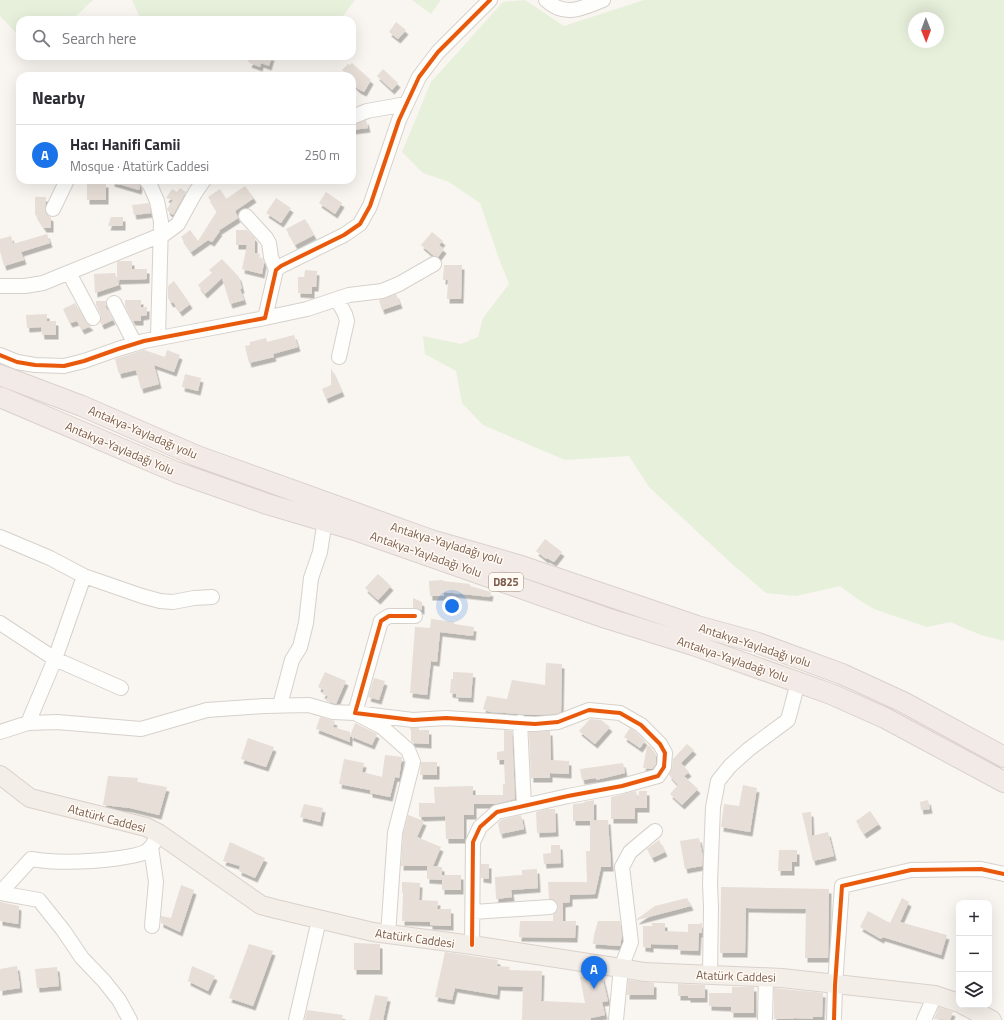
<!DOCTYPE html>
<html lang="en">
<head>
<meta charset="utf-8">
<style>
	:root { --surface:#fff; --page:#f2f2f3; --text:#2b2b33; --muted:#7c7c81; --line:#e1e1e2; --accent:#1a73e8 }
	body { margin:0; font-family:"Titillium Web",sans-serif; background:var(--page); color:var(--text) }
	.controls { position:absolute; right:12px; bottom:12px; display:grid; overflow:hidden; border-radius:8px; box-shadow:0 4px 16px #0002 }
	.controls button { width:36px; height:36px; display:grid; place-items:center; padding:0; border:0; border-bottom:1px solid var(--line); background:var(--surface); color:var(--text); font:20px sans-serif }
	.compass { position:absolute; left:908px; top:12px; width:36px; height:36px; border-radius:50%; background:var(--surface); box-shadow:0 4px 16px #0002; rotate:179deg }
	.you { position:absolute; left:452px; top:606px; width:14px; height:14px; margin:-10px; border:3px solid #fff; border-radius:50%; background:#1a73e8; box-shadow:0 0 0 6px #1a73e833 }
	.badge { display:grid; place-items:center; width:26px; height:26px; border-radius:50%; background:var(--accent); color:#fff; font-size:13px; font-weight:700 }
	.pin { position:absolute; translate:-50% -33px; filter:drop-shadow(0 1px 2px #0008) }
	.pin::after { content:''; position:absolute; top:21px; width:14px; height:12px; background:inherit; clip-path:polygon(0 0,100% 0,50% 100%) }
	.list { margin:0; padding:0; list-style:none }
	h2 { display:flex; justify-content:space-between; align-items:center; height:52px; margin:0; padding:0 16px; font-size:17px }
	h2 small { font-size:13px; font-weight:400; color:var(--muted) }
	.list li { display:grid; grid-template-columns:26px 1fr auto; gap:12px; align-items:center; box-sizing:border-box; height:60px; padding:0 16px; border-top:1px solid var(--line) }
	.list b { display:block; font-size:15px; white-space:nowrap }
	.list p { margin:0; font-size:13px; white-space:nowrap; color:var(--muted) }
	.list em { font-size:13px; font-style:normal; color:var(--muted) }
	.icon { flex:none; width:22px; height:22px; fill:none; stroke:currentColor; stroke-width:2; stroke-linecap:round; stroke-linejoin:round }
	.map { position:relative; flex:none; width:1004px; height:1020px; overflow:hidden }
	.search { position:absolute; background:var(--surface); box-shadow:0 4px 16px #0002; left:16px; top:16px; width:340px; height:44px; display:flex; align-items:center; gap:10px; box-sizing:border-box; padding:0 14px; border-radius:12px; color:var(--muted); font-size:15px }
	.panel { position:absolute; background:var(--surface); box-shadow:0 4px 16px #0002; left:16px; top:72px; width:340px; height:112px; border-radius:12px }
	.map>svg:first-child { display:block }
	.green { fill:#e7f0db; fill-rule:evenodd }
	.building { fill:#e6ded7; filter:url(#shadow) }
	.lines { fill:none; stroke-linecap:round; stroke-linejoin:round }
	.minor-casing { stroke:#d7d1cb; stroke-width:16 }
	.major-casing { stroke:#dad1cc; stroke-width:20 }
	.highway-casing { stroke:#dad1cc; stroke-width:22 }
	.minor { stroke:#fefefd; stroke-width:14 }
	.major { stroke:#f3eee8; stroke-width:18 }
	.highway { stroke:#f2eae7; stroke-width:20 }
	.cycleway-casing { stroke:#fffaf3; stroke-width:6 }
	.cycleway { stroke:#e8590c; stroke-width:4 }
	.labels { text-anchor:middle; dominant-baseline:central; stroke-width:3; stroke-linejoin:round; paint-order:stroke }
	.shield { fill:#fffaf3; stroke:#a28b7f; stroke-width:1 }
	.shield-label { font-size:11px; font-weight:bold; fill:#7a5c4d }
	.street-label { font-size:12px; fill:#7a5c4d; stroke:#fffaf3 }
</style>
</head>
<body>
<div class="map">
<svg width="1004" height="1020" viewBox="0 0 1004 1020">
	<defs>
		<filter id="shadow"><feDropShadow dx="2.5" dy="4.5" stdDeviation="0" flood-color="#0004"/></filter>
	</defs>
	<rect width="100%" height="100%" fill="#f9f5f0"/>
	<path class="green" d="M0,0H93L72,20H20V37L0,16Z
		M132,0H355L340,20H141Z
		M412,0H441L431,14Z
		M525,0L564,26L644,0H1004V641L981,635L950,622L927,627L874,609L859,600L840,586L796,596L766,593L731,563L649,487L629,456L565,460L483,425L462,403L456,371L425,354L423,336L461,344L478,337L483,318L509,284L498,256L480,203L449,182L423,173L402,152L431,82L503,2ZM914,18H938V42H914Z"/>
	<path class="building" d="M396,22L406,30L398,39L389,32Z
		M245,56H272L269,66L261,63L260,67L249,63L251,59Z
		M352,63L371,80L364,92L358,89L352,83V76H349L342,70L348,64L350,65Z
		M383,69L398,83L392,90L377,76Z
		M366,120L368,128L352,130V125Z
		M112,180H138L140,186L139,190L112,182Z
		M87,183H106V200H87Z
		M245,186L254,198L235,211L238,218L218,231H220L212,242L208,240L191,252L181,237L190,230L198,241L217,211L208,197L220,189L226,199Z
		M180,188L186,192L173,215L168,211L167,209L173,200L166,198L172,189L177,192Z
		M326,192L342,203L335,214L319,203Z
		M35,197H46L45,210L47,215L51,217V228H44L35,214Z
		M276,198L291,208L281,223L266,213Z
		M149,203L151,213L134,215L132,205Z
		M111,217H123V226H108Z
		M305,219L314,235L295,245L286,229Z
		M236,230H247L255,238V253L260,254L259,258L263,259L264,263L262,274L242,269L247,245H236Z
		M432,232L443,241L439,245L444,249L438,257L434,256L421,245Z
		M47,234L50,243L21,252L24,260L4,266L0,251V239L11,236L13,244Z
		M222,259L239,277L242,289H240L244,300L230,304L222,278L205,294L198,285L212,273L209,270Z
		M119,261H132V269H147V279L117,280V262Z
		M444,265H462L461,299H447L448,280H443Z
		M305,270L317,271L316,287H312V294L298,293V277H304Z
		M115,273L119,285L95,293L94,274Z
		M174,281L190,304L180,312L173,302L171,303L168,298V286Z
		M396,294L400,304L382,310L379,300Z
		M125,300H141V307H147V315L141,316V321H133L125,306Z
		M96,301H106V307L113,320L102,325L100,322L101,314L96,305Z
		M75,303L86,322L91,326L82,330L77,321L70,323L63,309Z
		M47,314V321H56V335H42L41,327L27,328L26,315Z
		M294,335L298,347L273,354L274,357L249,363L245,346L250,345V342L266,338L267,342Z
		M144,350L165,357L167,350L180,355L174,372L154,365L159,384L141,389L136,370L119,374L115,359Z
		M331,368L342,392L326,399L322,389L331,385Z
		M185,374L201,378L198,391L182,387Z
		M545,539L562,552L554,562L547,558L546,559L536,551Z
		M378,574L391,586L378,600L365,588Z
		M443,580V581L470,584V586L491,592L490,597L444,592V596H430L429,581Z
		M413,598L422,602V610L413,608Z
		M431,619L455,622L454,624L474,627L473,636L440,632L437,662L431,661L427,695L410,693L415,627L430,628Z
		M546,663L562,664L561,712L556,714L535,715L490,712L483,709L487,696L507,699L512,680L545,685Z
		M325,672L346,681L336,704L326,701L328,696L322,694L324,690L318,687Z
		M453,672L473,673L471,698L456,697V694L450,693L451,679H453Z
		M374,678L385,681L379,700L368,697Z
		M320,717L335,721L333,727L350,732V742L316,729Z
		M590,719L601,720L610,727L595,744L579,731Z
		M355,723L377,734L372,745L350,736Z
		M410,728H419V730H429V744L413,743L411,741V730H410Z
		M630,728L636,732L645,741L640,748L624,737Z
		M504,730L512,731L515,799L495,804H474V815H464V839H446L445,816L419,817V803H435L434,787L473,786V795H503V784H505L504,760H497V752L504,751Z
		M550,731L551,760L569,761V774L550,773V778H531L529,732Z
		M248,738L274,747L266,767L241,759Z
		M687,744L694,750L681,763L689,772L684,776L698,789L682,805L670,794L678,785L669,775L672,768L673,759Z
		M647,746H650L656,755V764L652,769L643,768Z
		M385,755L402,757L399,778L395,777L390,797L370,793V790L339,784L344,759L364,763L362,772L382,777Z
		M421,762H437V775H420Z
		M623,763L625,773L596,780V778L582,780L580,769Z
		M108,776L138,778L137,782L167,787L159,815L130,808L103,805Z
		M743,785L757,788L750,832L721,827L724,804L739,806Z
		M636,791L638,800L639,791H647V808H635V819H611V797Z
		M594,800V820H608L611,867H601L595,894L570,895V902L563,903V921H576L575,938L519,937L520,921H553V915L557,911L558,906L554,900L549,899L548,882H587L586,851H590V821H573V804L584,803V802Z
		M928,800L930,809L921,810L920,802Z
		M304,804L323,808L320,822L300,817Z
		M547,809H555L556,832L537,833L536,812Z
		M870,811L879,824L864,834L856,821Z
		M811,812L812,836L828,832L834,856L813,861L802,813Z
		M408,815L424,821L417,837L441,847L433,866L442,867V880L427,879V866H401L403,834Z
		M521,815L524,829L500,834L498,823L501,820Z
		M699,838L703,857L702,866L685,869L680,841Z
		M659,840L665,852L652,858L647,849Z
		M230,842L265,858L255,878L239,871L240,866L223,861Z
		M551,845H560L561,863L544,864L543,854L551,853Z
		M779,850H797V862H792V871H778Z
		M481,864H489V879L481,878Z
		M537,869L538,888L511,890L512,897L496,899L495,877L522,875V870Z
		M442,875H461V890H442Z
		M402,882L420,883L419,900L438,901L437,909H451V926L430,925V922L402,921L403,893H402Z
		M181,885L194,890L180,932L161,923V916L171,918Z
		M721,887L829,889L828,958H805L806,909L746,908L745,953H720Z
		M687,898L691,906L637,920V919L655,906Z
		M902,898L909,902L900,922L947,935L941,955L883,937L881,939L860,927L868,911L890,923Z
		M0,902L19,906L18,924L0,921Z
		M598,921H620L622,935L620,946L593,944L594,935Z
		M651,923H665V931L688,932V924H700V923H702V933H699L698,951L678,950V945L651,944V948L643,947V926H653Z
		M354,943L380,944V970H354Z
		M249,944L273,951L253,1006L229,998Z
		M445,952L498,960L497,966L510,967L509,970L542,971L541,1001L585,1003L580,977L593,974L602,976L608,1001L602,1002L605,1015L591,1018V1020H522L523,987L498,986L497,995L455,988L452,1000L435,997Z
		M17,966L20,988L0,991V969Z
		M192,966L215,976L208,991L188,981Z
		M57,967L59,986L37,988L35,969Z
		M628,980L654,983V995H627Z
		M678,984L705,985V998H688V996H678Z
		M732,987H754V1013H731V1007L709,1006V993H732Z
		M774,988L823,993L822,1017H813V1019L794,1018V1019H774Z
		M375,995L388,997L383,1020H369Z
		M939,1007L953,1012L950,1020L934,1019Z
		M307,1010L343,1015L342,1020H305Z"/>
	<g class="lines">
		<defs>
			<path id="minor" d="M546,0C565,18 582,8 603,0
				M352,117L367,111L406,104
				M146,180L150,185L157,201L161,222L158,338
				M53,209L67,180
				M246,216L266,238L269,243L271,257L276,270
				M69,273L93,318
				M0,286H25L43,283L166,233L178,224L195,193L204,180
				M337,299L345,314L347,321L339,357
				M114,303L135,344
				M265,318L307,309L349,295L382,291L399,284L434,264
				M0,355L17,362L35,365L64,366L84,361L118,349L144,341L265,318L276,270L281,266L344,235L360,224L370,206L399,120L419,77L438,52L490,0
				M0,537L50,558L84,576L142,596L160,601L173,602L194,598L212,597
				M415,616H389L381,621L355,713L413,720L446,718L535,724L558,722L589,710L620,713L641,725L660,744L665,753L664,767L658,776L622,786L568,796L497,812L480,827L473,842L472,945
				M0,623L55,659L121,688
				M280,705L292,660L300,647L306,623L311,578L320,552L325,520
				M520,722L524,806
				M28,723L55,659L84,576
				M0,732L28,723L57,722L141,729L207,710L264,706L309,705L333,712L355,713L382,727L408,750L413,762L395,833L388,935
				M151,847L156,882L152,926
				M0,893L39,900L63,930L82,958L104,981L119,1000L130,1020
				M0,893L31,859C61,864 90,862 120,858C129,856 139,856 147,851C153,846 156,840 158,833
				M473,912L550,907
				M710,975L711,907L710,883L713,807L718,781L730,766L749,749L788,720L798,682
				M296,1020L319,920
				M616,1020L621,968L631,942L622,867L630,852L655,831
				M765,1020L766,977
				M834,1020L835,985L842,886L911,870L981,869L1004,874
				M924,1020L935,995"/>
			<path id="major" d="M0,775L30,798L146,827L158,833L261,905L276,909L373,932L472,945L621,968L644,972L782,978L935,995L959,1003
				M963,1005L992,1020"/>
			<path id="highway" d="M0,375L82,406L197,456L431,540L518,565L697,626L755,642L842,674L903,702L1004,757
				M0,397L176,472L267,504L358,531L606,618L693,645L831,694L885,718L1004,782"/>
		</defs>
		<use href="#minor" class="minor-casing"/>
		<use href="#major" class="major-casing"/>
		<use href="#highway" class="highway-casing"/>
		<use href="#minor" class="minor"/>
		<use href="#major" class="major"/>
		<use href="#highway" class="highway"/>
		<defs>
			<path id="cycleway" d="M0,355L17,362L35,365L64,366L84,361L118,349L144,341L265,318L276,270L281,266L344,235L360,224L370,206L399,120L419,77L438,52L490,0
				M415,616H389L381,621L355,713L413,720L446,718L535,724L558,722L589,710L620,713L641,725L660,744L665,753L664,767L658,776L622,786L568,796L497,812L480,827L473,842L472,945
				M834,1020L835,985L842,886L911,870L981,869L1004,874"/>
		</defs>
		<use href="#cycleway" class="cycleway-casing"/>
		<use href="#cycleway" class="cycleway"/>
	</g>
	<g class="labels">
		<rect class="shield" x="489" y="573" width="34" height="18" rx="3"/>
		<g class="shield-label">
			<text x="506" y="582">D825</text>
		</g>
		<g class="street-label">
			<text transform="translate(143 432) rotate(23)">Antakya-Yayladağı yolu</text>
			<text transform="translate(120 448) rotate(23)">Antakya-Yayladağı Yolu</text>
			<text transform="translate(447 543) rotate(17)">Antakya-Yayladağı yolu</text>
			<text transform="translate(426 554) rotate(19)">Antakya-Yayladağı Yolu</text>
			<text transform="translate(755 645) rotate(18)">Antakya-Yayladağı yolu</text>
			<text transform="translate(733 659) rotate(19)">Antakya-Yayladağı Yolu</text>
			<text transform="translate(107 818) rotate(15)">Atatürk Caddesi</text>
			<text transform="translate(415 938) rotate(8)">Atatürk Caddesi</text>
			<text transform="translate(736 976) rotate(2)">Atatürk Caddesi</text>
		</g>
	</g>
</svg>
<div class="controls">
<button>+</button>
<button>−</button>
<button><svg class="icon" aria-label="layers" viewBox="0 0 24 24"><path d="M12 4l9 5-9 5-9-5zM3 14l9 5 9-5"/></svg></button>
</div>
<svg class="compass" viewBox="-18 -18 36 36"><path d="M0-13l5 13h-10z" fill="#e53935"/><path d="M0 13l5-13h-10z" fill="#7c7c81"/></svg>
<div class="you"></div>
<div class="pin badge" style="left:594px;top:989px">A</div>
<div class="search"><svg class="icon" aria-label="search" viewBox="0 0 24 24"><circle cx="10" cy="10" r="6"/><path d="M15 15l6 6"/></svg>Search here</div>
<section class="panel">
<h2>Nearby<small></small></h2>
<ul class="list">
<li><span class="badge">A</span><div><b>Hacı Hanifi Camii</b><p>Mosque · Atatürk Caddesi</p></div><em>250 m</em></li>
</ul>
</section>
</div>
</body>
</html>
